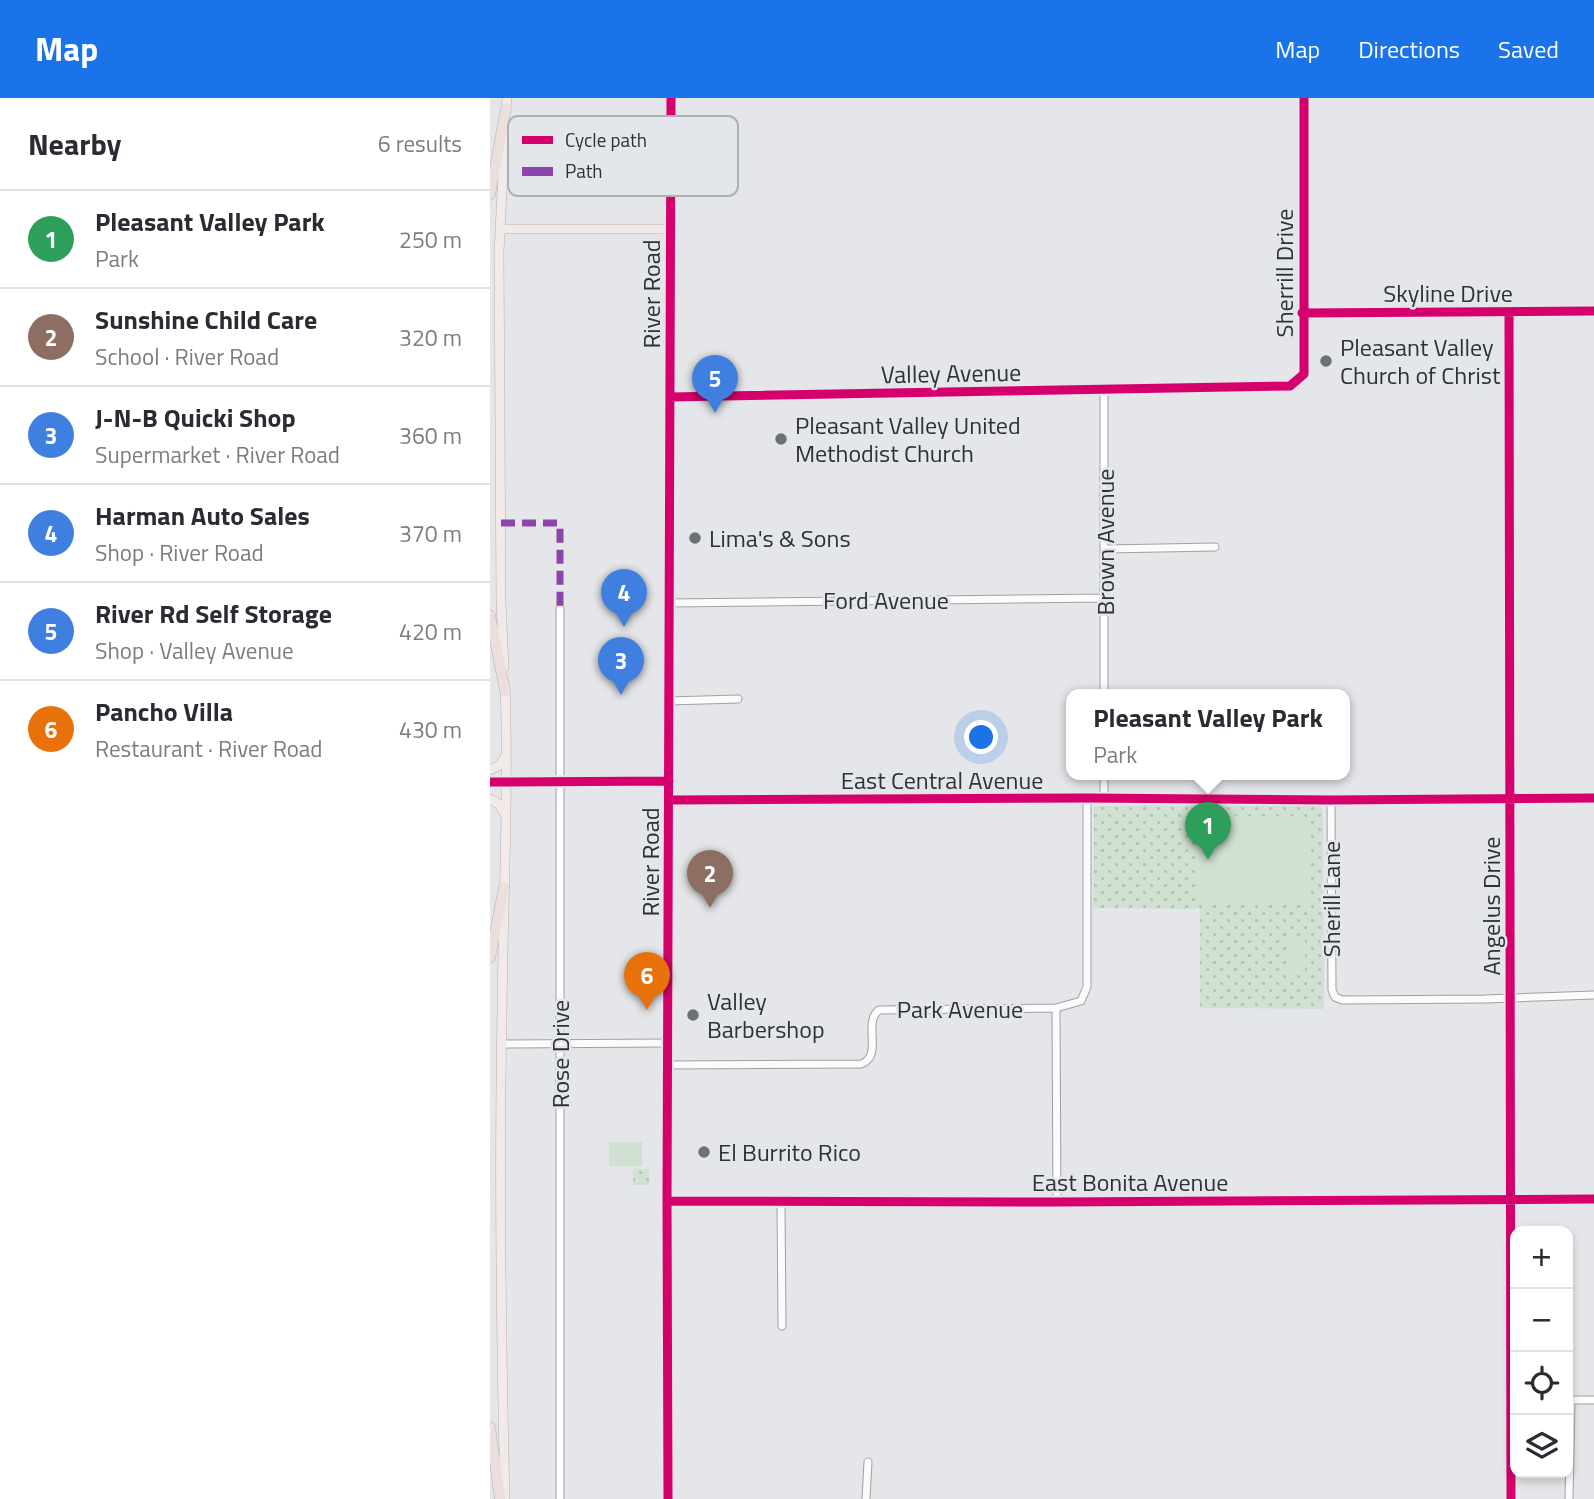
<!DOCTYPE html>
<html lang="en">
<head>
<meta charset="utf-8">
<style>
	:root { --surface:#fff; --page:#f7f7f7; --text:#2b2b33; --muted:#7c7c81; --line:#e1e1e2; --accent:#1a73e8 }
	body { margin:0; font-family:"Titillium Web",sans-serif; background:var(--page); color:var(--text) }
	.controls { position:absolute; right:21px; bottom:21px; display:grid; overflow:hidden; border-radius:14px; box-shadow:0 4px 10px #0003 }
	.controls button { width:63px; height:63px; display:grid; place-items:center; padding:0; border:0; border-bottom:2px solid var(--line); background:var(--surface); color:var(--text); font:35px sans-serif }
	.you { position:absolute; left:492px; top:640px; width:24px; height:24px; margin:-18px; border:5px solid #fff; border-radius:50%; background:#1a73e8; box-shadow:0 0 0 10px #1a73e833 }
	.badge { display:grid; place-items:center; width:46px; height:46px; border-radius:50%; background:var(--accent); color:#fff; font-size:23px; font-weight:700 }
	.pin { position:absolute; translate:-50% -58px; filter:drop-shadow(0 2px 4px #0008) }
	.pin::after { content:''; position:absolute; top:37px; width:24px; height:21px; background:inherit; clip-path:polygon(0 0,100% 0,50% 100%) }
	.popup { position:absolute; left:576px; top:591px; width:284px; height:91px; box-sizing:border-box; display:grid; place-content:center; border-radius:14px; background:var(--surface); filter:drop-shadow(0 2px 5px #0005); font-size:23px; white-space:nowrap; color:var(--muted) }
	.popup b { font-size:26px; color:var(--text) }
	.popup::after { content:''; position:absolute; left:50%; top:100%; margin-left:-14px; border:14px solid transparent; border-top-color:var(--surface) }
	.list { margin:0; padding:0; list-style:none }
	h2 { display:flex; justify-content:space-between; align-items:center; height:91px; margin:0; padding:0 28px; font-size:30px }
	h2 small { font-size:23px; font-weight:400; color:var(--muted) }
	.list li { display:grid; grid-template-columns:46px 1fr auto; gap:21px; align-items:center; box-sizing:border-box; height:98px; padding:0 28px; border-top:2px solid var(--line) }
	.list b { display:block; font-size:26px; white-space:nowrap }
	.list p { margin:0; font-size:23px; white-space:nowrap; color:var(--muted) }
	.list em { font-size:23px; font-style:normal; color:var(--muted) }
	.icon { flex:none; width:38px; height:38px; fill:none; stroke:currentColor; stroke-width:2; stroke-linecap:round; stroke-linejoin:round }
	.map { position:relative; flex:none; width:1104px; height:1401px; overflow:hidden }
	header { display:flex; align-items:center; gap:42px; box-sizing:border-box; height:98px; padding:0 35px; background:var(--accent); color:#fff }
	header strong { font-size:33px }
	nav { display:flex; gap:38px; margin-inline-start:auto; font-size:24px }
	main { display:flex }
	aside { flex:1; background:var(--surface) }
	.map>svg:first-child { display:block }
	.park { fill:url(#park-dots) }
	.garden { fill:#d0e0d1 }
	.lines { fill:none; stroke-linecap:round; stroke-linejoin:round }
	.minor-casing { stroke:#9ea0a2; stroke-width:9 }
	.major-casing { stroke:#b9afac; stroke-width:10 }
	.highway-casing { stroke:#b9afac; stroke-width:11 }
	.minor { stroke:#fbfbfc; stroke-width:7 }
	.major { stroke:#f1eae8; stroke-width:9 }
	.highway { stroke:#eadfdd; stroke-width:10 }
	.quiet { stroke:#8e44ad; stroke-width:7; stroke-dasharray:14 7; stroke-linecap:butt }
	.cycleway-casing { stroke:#e3e6ea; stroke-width:13 }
	.cycleway { stroke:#d6006c; stroke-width:9 }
	.poi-dot { fill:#6f7073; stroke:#e3e6ea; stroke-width:2.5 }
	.labels { text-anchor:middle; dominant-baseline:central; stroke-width:5; stroke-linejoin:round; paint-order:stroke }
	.street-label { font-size:24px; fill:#303133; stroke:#e3e6ea }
	.poi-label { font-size:24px; fill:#303133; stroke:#e3e6ea; text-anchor:start }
	.key { fill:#e3e6ea; stroke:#adb0b3; stroke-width:2 }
	.key-label { font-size:19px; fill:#303133 }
</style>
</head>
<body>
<header>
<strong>Map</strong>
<nav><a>Map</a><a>Directions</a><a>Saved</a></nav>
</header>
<main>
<aside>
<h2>Nearby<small>6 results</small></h2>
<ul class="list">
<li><span class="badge" style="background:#2e9e5b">1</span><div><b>Pleasant Valley Park</b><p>Park</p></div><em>250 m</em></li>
<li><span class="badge" style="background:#8d6e63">2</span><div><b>Sunshine Child Care</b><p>School · River Road</p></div><em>320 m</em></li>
<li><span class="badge" style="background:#3f7fe0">3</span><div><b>J-N-B Quicki Shop</b><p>Supermarket · River Road</p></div><em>360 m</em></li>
<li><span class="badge" style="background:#3f7fe0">4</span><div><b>Harman Auto Sales</b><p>Shop · River Road</p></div><em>370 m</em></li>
<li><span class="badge" style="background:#3f7fe0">5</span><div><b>River Rd Self Storage</b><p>Shop · Valley Avenue</p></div><em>420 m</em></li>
<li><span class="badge" style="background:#e8710a">6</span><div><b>Pancho Villa</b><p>Restaurant · River Road</p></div><em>430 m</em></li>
</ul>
</aside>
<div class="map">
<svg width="1104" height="1401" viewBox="0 0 1104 1401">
	<defs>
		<pattern id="park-dots" width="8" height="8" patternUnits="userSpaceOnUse" patternTransform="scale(1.75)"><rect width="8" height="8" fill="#d0e0d1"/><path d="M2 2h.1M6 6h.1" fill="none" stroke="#b3c1b4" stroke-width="1.8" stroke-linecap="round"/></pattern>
	</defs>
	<rect width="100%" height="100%" fill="#e4e6e9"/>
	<path class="park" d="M824,705L832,710L833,714L834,911L710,910V811L603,810L604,708Z
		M143,1071H159V1087H143Z"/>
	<path class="garden" d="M711,718H814L819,722L820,803L815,806L710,805L706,801V723Z
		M796,840L815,841V877H796Z
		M119,1044H152V1068H119Z"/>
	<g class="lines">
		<defs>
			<path id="minor" d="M1019,214L1021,1401
				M812,215L1104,213
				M180,299L800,288L814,276V0
				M616,451L725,449
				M179,505L614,500
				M614,596V292
				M179,603L248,601
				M614,676V700
				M0,684L179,683
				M179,702L597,700L841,702L1104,700
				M841,702L842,892L845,899L852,902L995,901L1104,897
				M566,910L567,1104
				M12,946L179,945
				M179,967L371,966C394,958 372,925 389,912L566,910L591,903L597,889V700
				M177,1103L567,1104L1104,1101
				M291,1104L292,1228
				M1078,1302H1104
				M70,1401V511
				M376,1401L378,1364
				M1079,1401L1081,1302"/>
			<path id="major" d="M15,17L17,0
				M10,131H181
				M14,570L11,503L9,154L15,35
				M0,672L10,667L16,657
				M0,701L9,706L15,717
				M15,1401C11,1239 9,1077 12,915C13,806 19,697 15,587
				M178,1401L177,1103L181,0"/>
			<path id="highway" d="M0,97L16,10
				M0,517L15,593
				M0,860L14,789
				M0,1329L10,1401"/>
		</defs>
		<use href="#minor" class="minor-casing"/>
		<use href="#major" class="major-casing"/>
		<use href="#highway" class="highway-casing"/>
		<use href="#minor" class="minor"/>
		<use href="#major" class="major"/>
		<use href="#highway" class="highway"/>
		<path class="quiet" d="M11,425H67L70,428V511"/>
		<defs>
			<path id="cycleway" d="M1019,214L1021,1401
				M812,215L1104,213
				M180,299L800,288L814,276V0
				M0,684L179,683
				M179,702L597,700L841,702L1104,700
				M177,1103L567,1104L1104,1101
				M178,1401L177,1103L181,0"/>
		</defs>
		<use href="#cycleway" class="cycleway-casing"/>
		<use href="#cycleway" class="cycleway"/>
	</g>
	<g class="poi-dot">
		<circle cx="836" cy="263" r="7"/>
		<circle cx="291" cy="341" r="7"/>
		<circle cx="205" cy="440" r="7"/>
		<circle cx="203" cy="917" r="7"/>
		<circle cx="214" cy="1054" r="7"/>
	</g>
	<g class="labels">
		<g class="street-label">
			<text transform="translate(794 175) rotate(-90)">Sherrill Drive</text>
			<text x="958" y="195">Skyline Drive</text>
			<text transform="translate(161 196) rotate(-90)">River Road</text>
			<text transform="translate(461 275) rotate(-1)">Valley Avenue</text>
			<text transform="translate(615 444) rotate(-90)">Brown Avenue</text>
			<text x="396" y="502">Ford Avenue</text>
			<text x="452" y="682">East Central Avenue</text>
			<text transform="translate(160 764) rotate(-90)">River Road</text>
			<text transform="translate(841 801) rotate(-90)">Sherill Lane</text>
			<text transform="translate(1001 808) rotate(-90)">Angelus Drive</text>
			<text x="470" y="911">Park Avenue</text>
			<text transform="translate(70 956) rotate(-90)">Rose Drive</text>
			<text x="640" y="1084">East Bonita Avenue</text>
		</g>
		<g class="poi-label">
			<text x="850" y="249">Pleasant Valley<tspan x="850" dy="28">Church of Christ</tspan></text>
			<text x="305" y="327">Pleasant Valley United<tspan x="305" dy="28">Methodist Church</tspan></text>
			<text x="219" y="440">Lima's &amp; Sons</text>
			<text x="217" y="903">Valley<tspan x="217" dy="28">Barbershop</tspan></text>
			<text x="228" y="1054">El Burrito Rico</text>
		</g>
	</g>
	<rect x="18" y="18" width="230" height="80" rx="10" class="key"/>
	<rect x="32" y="38" width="31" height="8" fill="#d6006c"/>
	<rect x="32" y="69" width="31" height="9" fill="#8e44ad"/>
	<g class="key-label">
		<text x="75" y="49">Cycle path</text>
		<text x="75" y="80">Path</text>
	</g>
</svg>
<div class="controls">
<button>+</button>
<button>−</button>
<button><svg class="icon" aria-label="locate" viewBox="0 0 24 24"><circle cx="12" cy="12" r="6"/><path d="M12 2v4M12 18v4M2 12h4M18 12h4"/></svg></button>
<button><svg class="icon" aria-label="layers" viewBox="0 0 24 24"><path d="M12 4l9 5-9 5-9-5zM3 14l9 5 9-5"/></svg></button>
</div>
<div class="you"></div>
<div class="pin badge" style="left:718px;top:762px;background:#2e9e5b">1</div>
<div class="popup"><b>Pleasant Valley Park</b>Park</div>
<div class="pin badge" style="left:220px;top:810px;background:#8d6e63">2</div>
<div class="pin badge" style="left:131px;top:597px;background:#3f7fe0">3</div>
<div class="pin badge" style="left:134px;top:529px;background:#3f7fe0">4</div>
<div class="pin badge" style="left:225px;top:315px;background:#3f7fe0">5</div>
<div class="pin badge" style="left:157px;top:912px;background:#e8710a">6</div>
</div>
</main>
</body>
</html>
